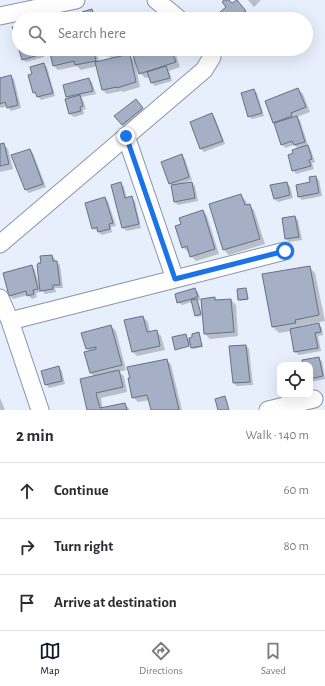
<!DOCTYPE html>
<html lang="en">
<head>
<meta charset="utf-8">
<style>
	:root { --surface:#fff; --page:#f7f7f7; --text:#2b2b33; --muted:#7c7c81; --line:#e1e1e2; --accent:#111827 }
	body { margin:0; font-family:"Alegreya Sans",sans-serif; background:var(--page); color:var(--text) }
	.controls { position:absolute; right:12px; bottom:12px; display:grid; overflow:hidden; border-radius:8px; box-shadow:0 4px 16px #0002 }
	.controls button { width:36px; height:36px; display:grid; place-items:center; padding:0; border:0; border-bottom:1px solid var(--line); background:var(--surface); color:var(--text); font:20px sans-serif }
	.stop { position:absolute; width:12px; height:12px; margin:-9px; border:3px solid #1a73e8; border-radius:50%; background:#fff }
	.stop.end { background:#1a73e8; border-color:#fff; box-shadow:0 1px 4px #0008 }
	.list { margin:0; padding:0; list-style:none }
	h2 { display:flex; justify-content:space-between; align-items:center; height:52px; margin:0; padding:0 16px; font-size:17px }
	h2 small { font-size:13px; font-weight:400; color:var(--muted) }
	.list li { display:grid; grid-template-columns:26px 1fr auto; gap:12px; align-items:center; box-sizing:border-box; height:56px; padding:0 16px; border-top:1px solid var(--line) }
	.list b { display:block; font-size:15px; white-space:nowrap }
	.list em { font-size:13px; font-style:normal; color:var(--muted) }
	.icon { flex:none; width:22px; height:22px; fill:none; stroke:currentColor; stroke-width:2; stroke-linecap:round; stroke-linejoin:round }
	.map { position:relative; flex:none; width:325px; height:410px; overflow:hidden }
	.search { position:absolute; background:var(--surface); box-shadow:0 4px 16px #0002; left:12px; right:12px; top:12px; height:44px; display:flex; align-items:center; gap:10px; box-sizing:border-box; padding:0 14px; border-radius:22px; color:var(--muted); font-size:15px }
	.sheet { height:220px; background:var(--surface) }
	nav { display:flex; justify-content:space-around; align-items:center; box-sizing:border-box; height:56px; border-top:1px solid var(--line); background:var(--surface); font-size:11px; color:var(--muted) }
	nav a { display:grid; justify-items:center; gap:2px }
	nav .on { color:var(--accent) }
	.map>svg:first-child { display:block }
	.shadow { fill:#0003 }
	.building { fill:#a5b0c6; stroke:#677185 }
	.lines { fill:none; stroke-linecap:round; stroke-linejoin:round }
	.minor-casing { stroke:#8994a9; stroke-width:19 }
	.minor { stroke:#fff; stroke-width:17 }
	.route { stroke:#1a73e8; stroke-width:5 }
</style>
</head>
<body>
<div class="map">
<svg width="325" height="410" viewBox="0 0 325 410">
	<rect width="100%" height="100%" fill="#e7effc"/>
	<path class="shadow" d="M226,0H228L232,4H240L248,14L242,19H227L221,12L227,7Z
		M248,0H261L254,7Z
		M113,17L115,19H104Z
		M20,49H42L44,57L26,62L23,59Z
		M50,49H96L99,62L112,59L108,55L106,49H124L126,56L129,55L136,62H135L140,87L123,92L122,91L107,94L102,89L97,66L81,70L77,66L58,70L53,65Z
		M132,49H174L180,67L169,71L172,81L155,86L152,83L150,77L145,78L140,73Z
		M43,64L47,67L55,96L41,100L34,92L33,74Z
		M10,76L14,79L21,108L11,111L7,106L1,108L0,107V79Z
		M89,79L92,82L96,94L81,97L83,100L86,109L83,110L84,114L74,117L70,114L66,100L69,99L67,97L64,86Z
		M298,89L303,94L310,112L297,117L300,120L308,145H307L311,150L315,162L312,163L314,169L296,174L293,170L295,154L299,149L294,145L285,148L282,144L274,122Z
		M254,90L257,93L264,116L252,119L249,116Z
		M139,103L145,111L126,128L122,125Z
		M212,114L215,118L225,144L204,152L201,149Z
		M3,144L8,149L13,169L0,172V145Z
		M30,150L33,153L46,187L29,193L26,190Z
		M181,155L185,159L192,180L183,183L184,184L192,183L195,186L198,201L178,205L175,202L172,185L170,183Z
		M315,177L319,180L322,196L302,200L299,197Z
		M287,183L290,186L293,198L278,202L274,198Z
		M121,184L124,187L127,198H131L135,201L141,228L127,231L123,228L113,185Z
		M241,196L246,201L248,206L249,205L254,210L265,244L229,255L224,250L210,205Z
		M105,198L108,201L116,226L111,227L112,232L102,235L93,228Z
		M203,211L207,216L219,254L196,261L191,256L190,251L188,252L183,247L182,224Z
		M295,217L298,220L302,240L289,242L286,239Z
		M52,256L55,259V262L60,265L63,288H55L56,292L45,294L40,289L41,292L36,293L37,297L32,299L28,295L13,299L9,295L32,266L35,270L40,288L42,263Z
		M309,267L315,273L325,321L301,326V328L319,324L322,328L323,335L318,336L321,351L299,355L295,352L291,331L279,333L273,327L263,275Z
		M195,289L198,292L201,300L197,301L202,316L197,317L192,302L182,305L178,302Z
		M246,289L247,291L248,300L240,301L239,299Z
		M215,298L217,301L231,300L236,305L238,336L210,339L205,334Z
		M143,317L148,322L150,332L156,331L161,336L165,350L137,356L132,351Z
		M111,326L116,331L126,370L119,372L124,376L127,392L101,398L103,409L125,404L130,410H88L94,376L90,373V352L87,348Z
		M198,333L203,347L193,349L191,347L177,350L194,346V344L176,348L186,335L188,339L193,338Z
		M246,346L249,349L253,385L237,386L234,383L230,347Z
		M318,358L322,361L325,379L310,382V365H304Z
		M167,360L171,365L182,410H152L150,400L138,402L133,397Z
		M59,367L62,371L65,384L49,388L46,384Z
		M0,398L5,410H0Z"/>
	<path class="building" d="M224,0H229L232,3L237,0L246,11L235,19H233L230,16L226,19L220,12L226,7L222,2Z
		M92,9L95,19H84L82,12Z
		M19,26V49H40L42,54L22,60L12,27Z
		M49,49H93L96,61L75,65L74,61L53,66Z
		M105,49H122L123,51L107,56Z
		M131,49H171L176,62L139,74Z
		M130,54L136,82L117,88V87L102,90L95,62Z
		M44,63L53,93L37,97L35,92L33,93L28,75L32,74L30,67Z
		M166,66L170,78L151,83L147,72Z
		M11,75L18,105L7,108L5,102L0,104V78Z
		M89,78L93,91L66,97L63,85Z
		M298,88L306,107L291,113L292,116L273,123L265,101Z
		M254,89L262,113L248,117L241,93Z
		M80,95L83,106L80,107L81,111L69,114L65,99Z
		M136,99L143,108L122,125L114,116Z
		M212,113L223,141L200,149L190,122Z
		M297,116L305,142L294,145L292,141L281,145L274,123Z
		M4,143L9,164L0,166V144Z
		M308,145L312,159L309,160L311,166L292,171L288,155L293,153L292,150Z
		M30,149L43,184L25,190L11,155Z
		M182,154L189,177L169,184L161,162Z
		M316,176L319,193L298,197L296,185L310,182L309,177Z
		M121,182L125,198L132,196L139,224L122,228L111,185Z
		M192,182L195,198L174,202L171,185Z
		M287,182L290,195L274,199L270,185Z
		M241,194L245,205L250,204L260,239L223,250L209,204Z
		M105,197L113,223L109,224L110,229L98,232L97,227L92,229L85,203Z
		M203,210L215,249L190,257L187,246L182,248L175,226L181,224L179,218Z
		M295,216L299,237L285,239L282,218Z
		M52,255L53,261H57L60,285H53V289L40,291L37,265L38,264V263H41L40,256Z
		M32,265L38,289L33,290L34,294L27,296L26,291L9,296L3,273Z
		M310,266L319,315L295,320L296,323L272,327L262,274Z
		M195,288L198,297L177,303L175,294Z
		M246,288L248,299L238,300L237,289Z
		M215,297V300L231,299L234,332L204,334L201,299Z
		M197,299L201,314L195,316L191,300Z
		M143,316L147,332L157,330L160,346L132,352L124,320Z
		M319,323L321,332L315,333L318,348L294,352L290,329Z
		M111,325L122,365L90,373L84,352L96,349V347L86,349L81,333Z
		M199,332L202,346L191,348L189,338L192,337V334Z
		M186,334L189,346L175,350L172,337Z
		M246,345L250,382L233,383L229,346Z
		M319,357L323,376L310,379V365H303L302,360Z
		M167,359L179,410H151L147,395L132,398L128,378H130L127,367Z
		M59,366L62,381L45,385L41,371Z
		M119,370L123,387L96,393L100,408L125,403L127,410H87L80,379Z
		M225,396L229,410H218L215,399Z"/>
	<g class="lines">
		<defs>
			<path id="minor" d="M156,0L179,19
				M0,16L76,0
				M126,136L175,279
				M0,244L204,70L212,57L209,49
				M0,298L10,321L40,410
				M10,321L285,251
				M268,410L314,399"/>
		</defs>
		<use href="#minor" class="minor-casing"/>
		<use href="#minor" class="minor"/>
	</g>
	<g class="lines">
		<path class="route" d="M126,136L175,279L285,251"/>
	</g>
</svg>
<div class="controls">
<button><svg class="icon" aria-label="locate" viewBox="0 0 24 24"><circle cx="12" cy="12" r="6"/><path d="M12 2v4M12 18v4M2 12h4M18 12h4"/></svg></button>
</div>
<div class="stop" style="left:285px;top:251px"></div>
<div class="stop end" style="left:126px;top:136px"></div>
<div class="search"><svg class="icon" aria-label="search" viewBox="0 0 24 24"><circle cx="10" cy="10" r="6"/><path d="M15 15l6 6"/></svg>Search here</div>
</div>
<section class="sheet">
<h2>2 min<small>Walk · 140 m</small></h2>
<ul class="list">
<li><svg class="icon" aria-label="ahead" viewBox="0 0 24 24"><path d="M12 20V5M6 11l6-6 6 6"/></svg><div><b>Continue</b></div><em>60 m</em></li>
<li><svg class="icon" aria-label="right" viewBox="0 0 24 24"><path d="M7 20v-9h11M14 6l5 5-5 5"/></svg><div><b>Turn right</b></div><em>80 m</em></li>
<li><svg class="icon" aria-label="arrive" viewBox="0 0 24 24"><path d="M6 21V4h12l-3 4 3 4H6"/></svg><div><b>Arrive at destination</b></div></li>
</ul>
</section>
<nav>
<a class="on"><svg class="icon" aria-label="map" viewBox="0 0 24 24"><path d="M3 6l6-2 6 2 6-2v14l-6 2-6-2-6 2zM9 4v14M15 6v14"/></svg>Map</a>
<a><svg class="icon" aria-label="directions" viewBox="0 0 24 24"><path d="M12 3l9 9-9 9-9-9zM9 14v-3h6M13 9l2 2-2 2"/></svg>Directions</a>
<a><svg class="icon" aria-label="saved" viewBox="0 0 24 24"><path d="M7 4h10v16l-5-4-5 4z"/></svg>Saved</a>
</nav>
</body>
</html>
